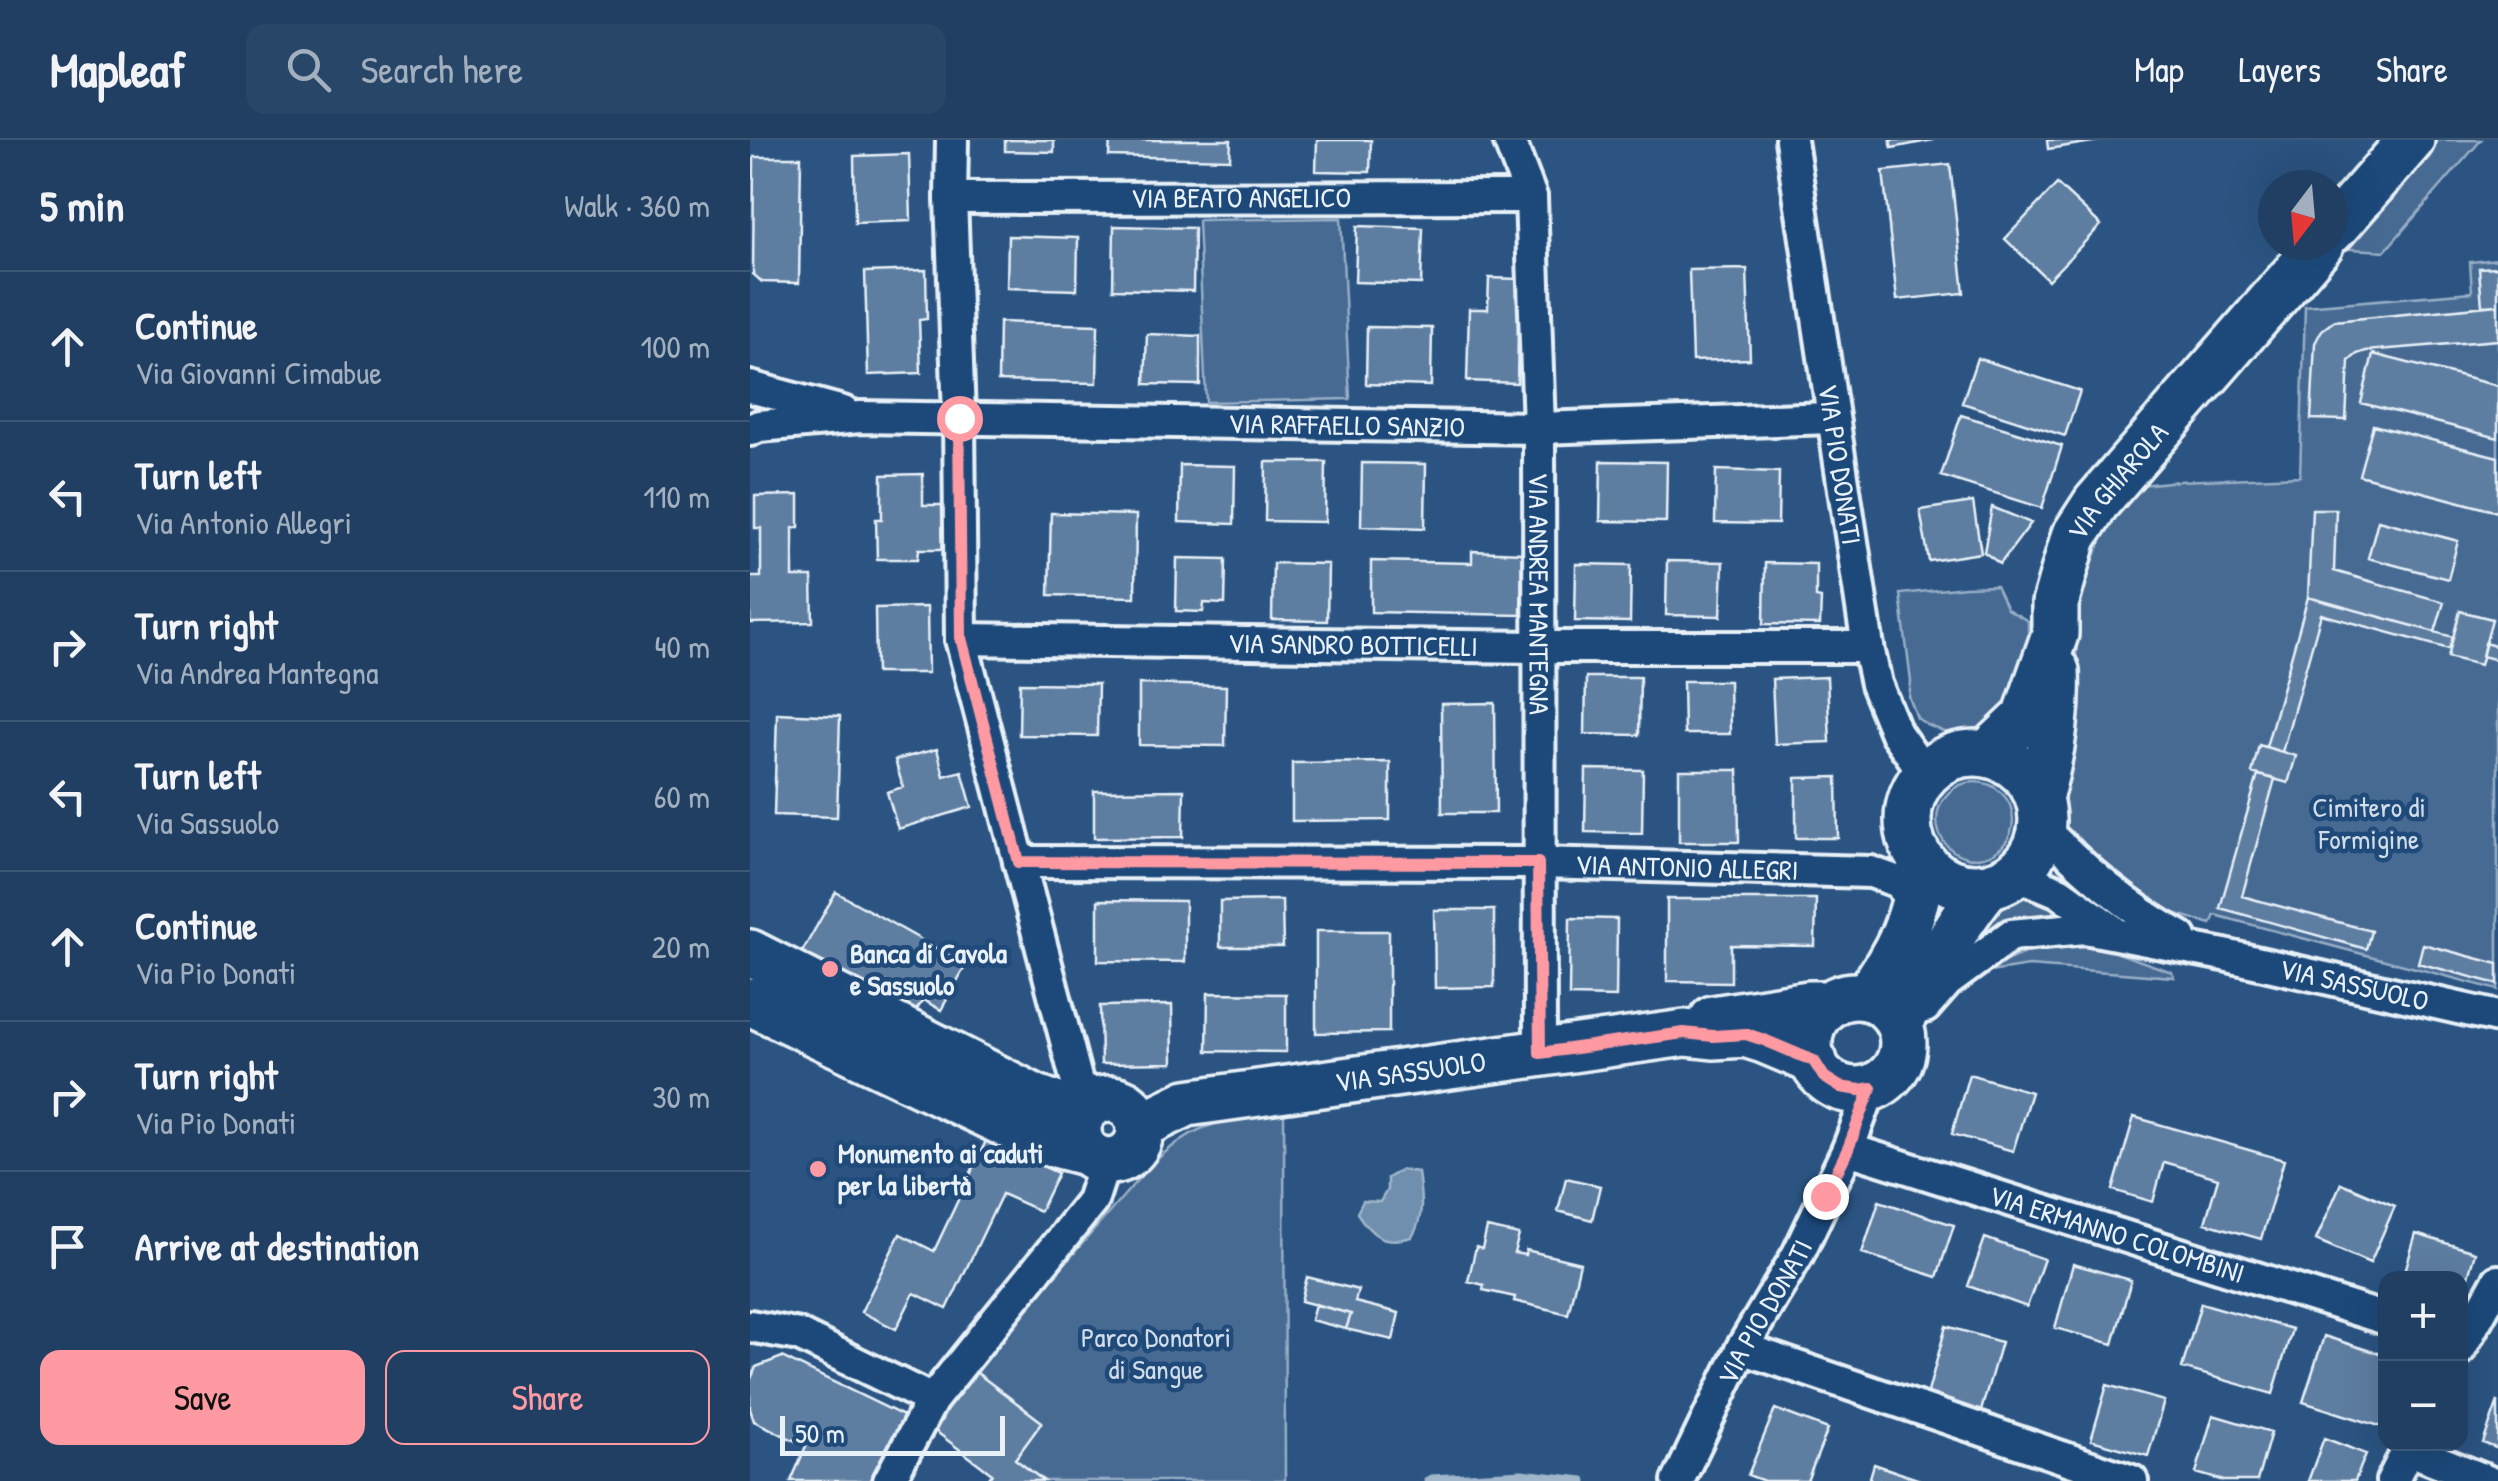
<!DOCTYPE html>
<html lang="en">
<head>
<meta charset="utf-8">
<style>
	:root { --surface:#203f62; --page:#284668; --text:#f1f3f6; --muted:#a2afbe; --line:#3d5877; --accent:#ff9aa2 }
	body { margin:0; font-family:"Patrick Hand",sans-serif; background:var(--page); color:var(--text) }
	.controls { position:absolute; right:30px; bottom:30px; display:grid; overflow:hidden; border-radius:20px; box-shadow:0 10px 40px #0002 }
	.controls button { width:90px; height:90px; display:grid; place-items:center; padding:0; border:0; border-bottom:2px solid var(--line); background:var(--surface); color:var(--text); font:50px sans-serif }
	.compass { position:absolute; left:1508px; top:30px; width:90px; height:90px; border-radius:50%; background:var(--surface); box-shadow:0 10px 40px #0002; rotate:196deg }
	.scale { position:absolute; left:30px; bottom:25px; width:225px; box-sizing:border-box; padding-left:10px; border:5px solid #e8f1f8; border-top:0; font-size:28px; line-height:35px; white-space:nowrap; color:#e8f1f8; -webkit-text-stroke:8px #1f4a7a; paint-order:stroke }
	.stop { position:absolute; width:30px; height:30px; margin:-22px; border:8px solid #ff9aa2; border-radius:50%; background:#fff }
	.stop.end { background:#ff9aa2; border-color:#fff; box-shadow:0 2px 10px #0008 }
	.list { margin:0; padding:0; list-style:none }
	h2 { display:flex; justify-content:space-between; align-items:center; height:130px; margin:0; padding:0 40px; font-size:42px }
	h2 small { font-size:32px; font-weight:400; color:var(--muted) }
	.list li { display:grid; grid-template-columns:65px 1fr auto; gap:30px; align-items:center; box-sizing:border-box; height:150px; padding:0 40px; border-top:2px solid var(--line) }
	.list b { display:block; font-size:38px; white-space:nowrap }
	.list p { margin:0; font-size:32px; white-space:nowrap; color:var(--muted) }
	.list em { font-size:32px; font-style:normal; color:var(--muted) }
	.actions { display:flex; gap:20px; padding:30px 40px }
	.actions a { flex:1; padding:22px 0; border:2px solid var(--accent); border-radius:20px; text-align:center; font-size:35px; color:var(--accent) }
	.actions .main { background:var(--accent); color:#111 }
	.icon { flex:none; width:55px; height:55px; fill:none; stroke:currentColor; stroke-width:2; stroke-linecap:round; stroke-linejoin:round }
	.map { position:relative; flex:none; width:1748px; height:1341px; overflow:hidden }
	header { display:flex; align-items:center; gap:60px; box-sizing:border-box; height:140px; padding:0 50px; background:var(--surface); border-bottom:2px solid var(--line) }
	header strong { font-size:48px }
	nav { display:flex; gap:55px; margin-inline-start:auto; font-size:35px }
	.search { width:700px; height:90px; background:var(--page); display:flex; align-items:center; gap:25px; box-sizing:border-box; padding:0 35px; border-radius:20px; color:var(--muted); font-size:38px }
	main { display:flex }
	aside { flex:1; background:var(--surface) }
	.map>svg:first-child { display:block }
	.green { fill:#476b93; stroke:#98aec6; stroke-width:2.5 }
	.water { fill:#708ead; stroke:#a0b6cb; stroke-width:2.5 }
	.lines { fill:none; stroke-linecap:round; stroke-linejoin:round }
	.stream { stroke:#a0b6cb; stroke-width:9 }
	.building { fill:#5d7da1; stroke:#e8f1f8; stroke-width:2.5 }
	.street-casing { stroke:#e8f1f8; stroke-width:38 }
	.secondary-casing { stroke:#e8f1f8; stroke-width:52 }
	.street { stroke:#1f4a7a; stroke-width:30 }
	.secondary { stroke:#1f4a7a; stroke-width:45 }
	.route { stroke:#ff9aa2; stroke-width:12 }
	.poi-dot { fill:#ff9aa2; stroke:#1f4a7a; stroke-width:4 }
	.labels { text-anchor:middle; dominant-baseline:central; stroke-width:9; stroke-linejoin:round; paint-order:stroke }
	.street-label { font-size:28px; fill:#e8f1f8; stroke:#1f4a7a }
	.park-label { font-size:28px; fill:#d0dde9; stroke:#1f4a7a }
	.poi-label { font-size:28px; font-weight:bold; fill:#e8f1f8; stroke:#1f4a7a; text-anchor:start }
</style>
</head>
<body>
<header>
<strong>Mapleaf</strong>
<div class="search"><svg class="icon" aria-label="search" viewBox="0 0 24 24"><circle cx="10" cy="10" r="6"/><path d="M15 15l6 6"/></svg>Search here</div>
<nav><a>Map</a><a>Layers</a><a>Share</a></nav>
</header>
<main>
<aside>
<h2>5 min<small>Walk · 360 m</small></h2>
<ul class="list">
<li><svg class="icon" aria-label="ahead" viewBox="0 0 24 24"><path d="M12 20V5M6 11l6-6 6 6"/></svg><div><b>Continue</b><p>Via Giovanni Cimabue</p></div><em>100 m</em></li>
<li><svg class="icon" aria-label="left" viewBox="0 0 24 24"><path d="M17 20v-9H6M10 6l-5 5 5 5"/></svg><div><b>Turn left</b><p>Via Antonio Allegri</p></div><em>110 m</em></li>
<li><svg class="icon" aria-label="right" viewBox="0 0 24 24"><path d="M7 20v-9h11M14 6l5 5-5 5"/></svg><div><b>Turn right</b><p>Via Andrea Mantegna</p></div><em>40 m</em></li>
<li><svg class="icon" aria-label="left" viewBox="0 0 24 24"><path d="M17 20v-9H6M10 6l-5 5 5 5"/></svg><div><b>Turn left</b><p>Via Sassuolo</p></div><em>60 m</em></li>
<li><svg class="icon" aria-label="ahead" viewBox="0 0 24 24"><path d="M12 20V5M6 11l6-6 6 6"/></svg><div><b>Continue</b><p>Via Pio Donati</p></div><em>20 m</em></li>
<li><svg class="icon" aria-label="right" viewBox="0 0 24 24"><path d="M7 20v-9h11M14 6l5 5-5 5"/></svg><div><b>Turn right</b><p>Via Pio Donati</p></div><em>30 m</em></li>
<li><svg class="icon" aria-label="arrive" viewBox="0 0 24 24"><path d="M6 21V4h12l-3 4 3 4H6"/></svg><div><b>Arrive at destination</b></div></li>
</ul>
<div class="actions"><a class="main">Save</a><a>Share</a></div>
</aside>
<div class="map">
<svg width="1748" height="1341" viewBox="0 0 1748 1341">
	<rect width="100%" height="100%" fill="#2b5482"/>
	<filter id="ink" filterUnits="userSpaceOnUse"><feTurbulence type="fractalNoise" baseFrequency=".01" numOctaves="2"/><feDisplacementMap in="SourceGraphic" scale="20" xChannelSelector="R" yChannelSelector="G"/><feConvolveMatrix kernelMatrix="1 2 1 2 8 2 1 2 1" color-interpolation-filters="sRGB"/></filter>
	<g filter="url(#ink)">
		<path class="green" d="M1678,0H1731L1635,111L1582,108Z
			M591,78L600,259L456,262L448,80Z
			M1748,119V850L1465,775L1461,784L1417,771L1377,750L1315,690L1306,668L1325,562L1328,461L1361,374L1391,345L1429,341L1550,336L1555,166L1722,152L1720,122Z
			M1246,446L1257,469L1278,481L1279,538L1240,591L1213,597L1200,594L1177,585L1167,578L1159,557L1161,542L1150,454L1215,447Z
			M1187 680a38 38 0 1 1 76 0a38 38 0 1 1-76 0Z
			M1277,754L1308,764L1313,775L1219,811C1236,779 1237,758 1277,754Z
			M1329,802L1351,807L1422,832L1424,837L1279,826L1233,833C1268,813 1289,806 1329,802Z
			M534,972L535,1341H294L265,1319L292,1282L223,1230L396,1030C414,1012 437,992 462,985C485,978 510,976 534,972Z"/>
		<path class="water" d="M651,1030L668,1032C671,1056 675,1076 662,1097C633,1105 622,1096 607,1073L613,1061L630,1062L637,1050V1038Z"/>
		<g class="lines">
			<path class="stream" d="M678,1341L681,1339L772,1334L833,1341"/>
		</g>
		<path class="building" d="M255,0H304V12L255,11Z
			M360,0H481L480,19L359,16Z
			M567,0H621L620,32L566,31Z
			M1140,0H1183L1142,8Z
			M1297,0H1355L1298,9Z
			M159,14L161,81L105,83L104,16Z
			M4,17H51L49,143L12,142L3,134Z
			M1200,24L1214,153L1147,160L1133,31Z
			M1307,44L1351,85L1298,140L1255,99Z
			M364,86L444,88L443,151L363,149Z
			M607,86L673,88L671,144L605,142Z
			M258,96L328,98L327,150L257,148Z
			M1748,127V165L1732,166L1729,128Z
			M997,129L1000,219L942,221L939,130Z
			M176,130L177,179L169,180L171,233L118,235L115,132Z
			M739,138L769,139L767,243L717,241L719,169H738Z
			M1748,165V200L1616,211L1607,214L1599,221L1596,280L1561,279L1565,203L1572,190L1584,181Z
			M249,182L348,185L347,243L248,241Z
			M617,187L682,188L681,246L616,244Z
			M397,194L450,196V245L395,244Z
			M1623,214L1748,246V298L1611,263Z
			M1227,218L1330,251L1315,296L1212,263Z
			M1211,275L1312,306L1292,368L1191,336Z
			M1623,285L1748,317V372L1609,335Z
			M851,321L917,322L916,382L850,381Z
			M516,322H576L575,382L515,381Z
			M612,323L676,324L675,388L611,386Z
			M430,325L485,326L484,384L429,382Z
			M966,330L1029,332L1028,384L965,383Z
			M173,334V365H202L203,409H169L168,419H127L126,379H132V335Z
			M49,355V387L43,388V437H62L63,482L0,483V437H11V388H5V356Z
			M1223,362L1231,413L1179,421L1170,370Z
			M1242,367L1281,383L1250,424L1234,412Z
			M1562,369H1586L1584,431L1694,462L1685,492L1558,457Z
			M301,373L386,375L385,457L299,455Z
			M1628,380L1708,401L1698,439L1618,418Z
			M722,411L772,413L771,475L621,472V421L722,423Z
			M427,418L476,419L475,464L454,463L453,472L426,471Z
			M917,421L973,422L971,476L916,475Z
			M523,423L578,424L577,481L522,480Z
			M1015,423L1066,424V457L1071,458L1070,485L1014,484Z
			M826,424L881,425L880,482L825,481Z
			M1558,457L1703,497L1699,509L1571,474L1532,612L1516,607Z
			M177,467L178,533H126L125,468Z
			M1710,471L1742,479L1730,525L1698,517Z
			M1735,503L1748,507V520L1732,516Z
			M836,537H890L889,595L835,594Z
			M1077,537L1080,602L1025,604L1022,539Z
			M933,541H979L980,594H934Z
			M270,543L348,544L347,596L269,595Z
			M389,544L476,546L475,606L389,605Z
			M745,563L746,673H692L691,564Z
			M27,573L90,576L87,677L24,675Z
			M1509,605L1546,616L1538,643L1502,633Z
			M187,609L194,636L212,631L222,667L148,689L137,652L153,647L145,620Z
			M640,622V680L542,681V623Z
			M836,629L893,630L892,693L835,692Z
			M929,630H988L989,702H929Z
			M1508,635L1525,639L1492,756L1621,791L1616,809L1470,768Z
			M1087,637L1088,698H1046V638Z
			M434,650L433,697L344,698V651Z
			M86,752L216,825L191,870L173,860L164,874L52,812Z
			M917,759H1066L1065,806L981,805V842L917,841Z
			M348,760L435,761V822L348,821Z
			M532,760L533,807H470V761Z
			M684,770H744V847L685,848Z
			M820,778L867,779L866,857L819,856Z
			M566,791H639V892L566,893Z
			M1673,804L1748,824V844L1668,823Z
			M458,853L536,854V912L457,911Z
			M422,865L423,923L351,924L350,866Z
			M1219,934L1281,952L1263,1011L1202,994Z
			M1384,977L1534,1020L1511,1099L1455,1083L1468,1038L1414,1022L1403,1062L1363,1050Z
			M236,1001L308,1033L290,1071L252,1054L197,1169L164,1153L146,1189L111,1172L150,1094L184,1111Z
			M816,1038L850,1046L842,1080L808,1071Z
			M1591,1043L1645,1066L1620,1123L1566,1100Z
			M1129,1061L1204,1085L1187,1137L1112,1113Z
			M737,1088L769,1095L764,1113L775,1115L776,1110L830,1123L818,1174L764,1161L765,1157L733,1150L734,1145L718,1141L726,1107L732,1109Z
			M1666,1094L1725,1112L1710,1164V1138H1653Z
			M1235,1098L1294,1119L1277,1167L1218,1146Z
			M1323,1124L1381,1140L1363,1204L1305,1188Z
			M557,1137L608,1150L605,1162L649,1173L643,1200L596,1189L601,1174L551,1161Z
			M1451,1163L1542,1189L1523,1254L1432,1228Z
			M565,1164L601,1174L596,1189L561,1180Z
			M1196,1186L1251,1202L1231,1271L1177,1256Z
			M1574,1196L1636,1216V1288L1553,1262Z
			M32,1217L160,1279L128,1341H41L56,1306L4,1281L0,1269V1241L6,1227Z
			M223,1230L292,1282L265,1319L294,1341H237L242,1334L180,1287Z
			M1357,1245L1414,1261L1398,1316L1341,1300Z
			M1748,1261V1309L1733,1303Z
			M1025,1269L1078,1289L1057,1341H1014L998,1335Z
			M1463,1275L1521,1292L1507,1341H1474L1446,1333Z
			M1574,1298L1616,1314L1605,1341H1558Z
			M1124,1324L1173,1341H1119Z"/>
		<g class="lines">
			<defs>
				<g id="street">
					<path d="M202,0L201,58L209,277L211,499L328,946L352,959"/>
					<path id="s1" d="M759,0L781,57L789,288L790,913"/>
					<path id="s2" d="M1041,0L1118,507L1126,544L1146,593L1175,634"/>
					<path id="s3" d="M201,58L781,57"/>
					<path d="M0,247L93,272"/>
					<path id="s4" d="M0,290L9,286L110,277L789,288L1081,278"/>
					<path id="s5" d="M211,499L788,507H1118"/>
					<path d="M1292,688C1335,730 1378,769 1431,797"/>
					<path id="s6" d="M269,722L788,723L1121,732L1151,743L1164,772"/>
					<path d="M1266,734L1309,752L1362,790"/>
					<path id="s7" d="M1175,867L1197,842L1261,795L1335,788L1474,815L1748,877"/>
					<path id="s8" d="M1098,1009L1636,1179"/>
					<path d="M0,1186L49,1195L182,1260"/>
					<path d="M992,1208L1382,1341"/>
					<path d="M1710,1209L1748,1141"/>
					<path d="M1658,1309L1737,1341"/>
					<path d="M139,1341L182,1260L342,1061L355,1021"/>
					<path id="s9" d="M928,1341L992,1208L1048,1114L1098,1009L1121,948"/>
					<path d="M1642,1341L1661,1304"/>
				</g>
				<g id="secondary">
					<path d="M1583,89L1661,0"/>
					<circle cx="1225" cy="680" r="67"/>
					<path id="s10" d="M1237,614L1276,577L1305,494V464L1324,397L1346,363L1570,105"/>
					<path d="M1289,658C1301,617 1308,574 1306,531"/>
					<path d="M0,813L286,958L311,967L334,970"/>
					<circle cx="1106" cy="903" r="47"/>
					<path d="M1116,857C1149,813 1165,778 1173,723"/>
					<path d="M0,862L290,1000L336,1012"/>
					<path d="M963,879L1059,864H1080"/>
					<path d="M1149,881C1180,837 1202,789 1237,747"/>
					<circle cx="359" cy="990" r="31"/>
					<path id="s11" d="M390,986L437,963L935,893L963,896L995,894L1014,900L1064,921"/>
				</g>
			</defs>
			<use href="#street" class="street-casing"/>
			<use href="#secondary" class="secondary-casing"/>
			<use href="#street" class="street"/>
			<use href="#secondary" class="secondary"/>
		</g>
	</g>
	<g class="lines" filter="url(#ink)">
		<path class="route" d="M209,278L211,498L269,722L788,723L790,913L934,893L963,896L996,894L1014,900L1064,921L1074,937L1090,947L1110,950L1121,948L1098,1009L1075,1056"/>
	</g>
	<g class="poi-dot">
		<circle cx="80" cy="829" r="10"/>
		<circle cx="68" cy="1029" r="10"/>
	</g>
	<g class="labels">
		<g class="street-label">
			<text stroke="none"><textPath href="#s3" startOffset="290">VIA BEATO ANGELICO</textPath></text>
			<text stroke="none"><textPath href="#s4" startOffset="598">VIA RAFFAELLO SANZIO</textPath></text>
			<text stroke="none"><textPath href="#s2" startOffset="328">VIA PIO DONATI</textPath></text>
			<text stroke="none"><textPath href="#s10" startOffset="312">VIA GHIAROLA</textPath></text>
			<text stroke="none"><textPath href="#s1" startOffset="458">VIA ANDREA MANTEGNA</textPath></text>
			<text stroke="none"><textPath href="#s5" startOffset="392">VIA SANDRO BOTTICELLI</textPath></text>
			<text stroke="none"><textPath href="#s6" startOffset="668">VIA ANTONIO ALLEGRI</textPath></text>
			<text stroke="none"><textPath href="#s7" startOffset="462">VIA SASSUOLO</textPath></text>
			<text stroke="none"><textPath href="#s11" startOffset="278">VIA SASSUOLO</textPath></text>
			<text stroke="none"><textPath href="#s8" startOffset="282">VIA ERMANNO COLOMBINI</textPath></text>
			<text stroke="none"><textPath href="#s9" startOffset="190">VIA PIO DONATI</textPath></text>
		</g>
		<g class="park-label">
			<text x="1619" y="667">Cimitero di<tspan x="1619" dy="32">Formigine</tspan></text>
			<text x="406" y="1197">Parco Donatori<tspan x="406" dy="32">di Sangue</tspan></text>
		</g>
		<g class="poi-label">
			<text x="100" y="813">Banca di Cavola<tspan x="100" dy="32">e Sassuolo</tspan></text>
			<text x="88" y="1013">Monumento ai caduti<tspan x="88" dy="32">per la libertà</tspan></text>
		</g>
	</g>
</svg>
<div class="controls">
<button>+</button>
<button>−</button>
</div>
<svg class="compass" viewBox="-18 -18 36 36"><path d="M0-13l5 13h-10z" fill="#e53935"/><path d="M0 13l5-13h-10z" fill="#a2afbe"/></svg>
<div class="scale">50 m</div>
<div class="stop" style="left:209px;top:278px"></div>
<div class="stop end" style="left:1075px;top:1056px"></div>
</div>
</main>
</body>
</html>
